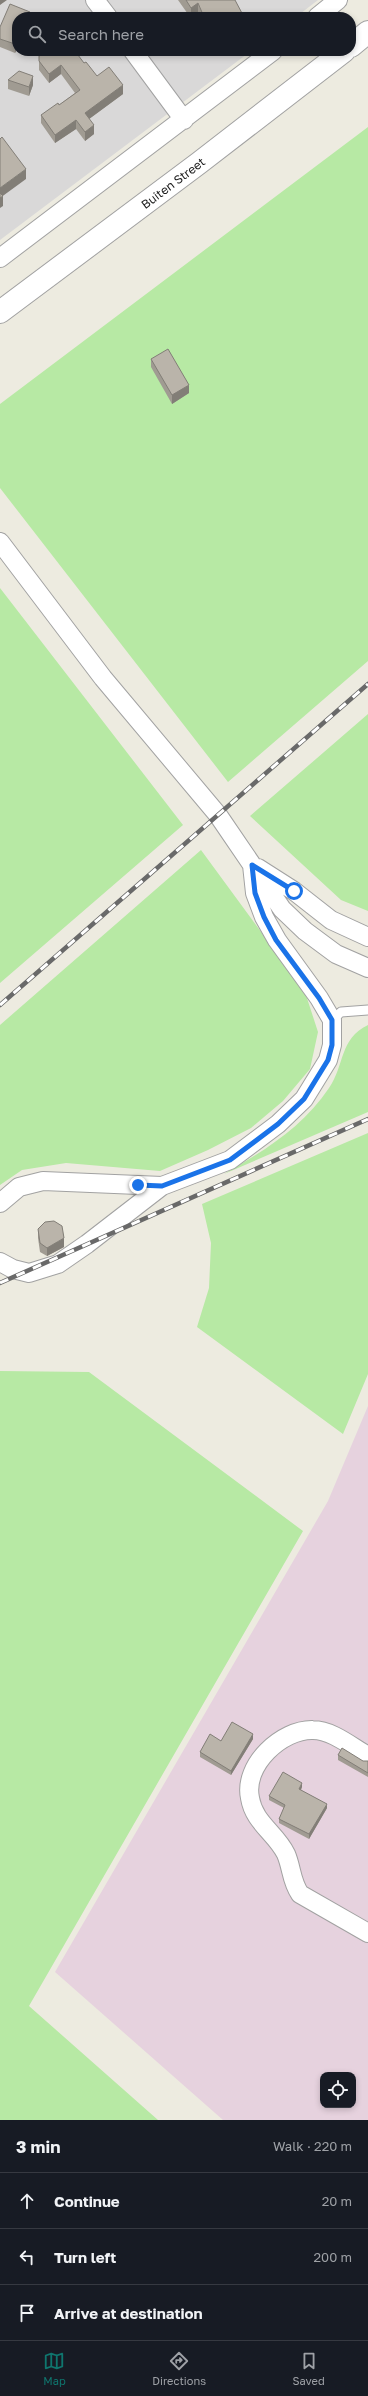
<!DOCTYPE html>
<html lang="en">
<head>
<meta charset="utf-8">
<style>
	:root { --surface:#171b24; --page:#20242c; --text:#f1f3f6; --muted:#9ea1a6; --line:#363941; --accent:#0f766e }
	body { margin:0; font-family:"Golos Text",sans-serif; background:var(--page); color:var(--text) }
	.controls { position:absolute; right:12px; bottom:12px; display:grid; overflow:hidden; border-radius:8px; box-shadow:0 2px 6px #0003 }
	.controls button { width:36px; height:36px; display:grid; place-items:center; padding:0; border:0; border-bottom:1px solid var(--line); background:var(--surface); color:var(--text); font:20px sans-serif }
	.stop { position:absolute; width:12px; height:12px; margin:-9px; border:3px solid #1a73e8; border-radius:50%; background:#fff }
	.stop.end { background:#1a73e8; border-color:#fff; box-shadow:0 1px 4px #0008 }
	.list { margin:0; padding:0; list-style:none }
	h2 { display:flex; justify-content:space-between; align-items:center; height:52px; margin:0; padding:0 16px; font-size:17px }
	h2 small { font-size:13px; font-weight:400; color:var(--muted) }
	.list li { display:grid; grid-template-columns:26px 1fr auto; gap:12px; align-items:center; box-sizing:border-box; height:56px; padding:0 16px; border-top:1px solid var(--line) }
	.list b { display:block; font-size:15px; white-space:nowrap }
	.list em { font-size:13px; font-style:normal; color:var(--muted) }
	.icon { flex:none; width:22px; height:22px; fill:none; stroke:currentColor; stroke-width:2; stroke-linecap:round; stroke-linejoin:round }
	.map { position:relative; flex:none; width:368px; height:2120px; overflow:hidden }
	.search { position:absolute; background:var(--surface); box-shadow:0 2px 6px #0003; left:12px; right:12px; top:12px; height:44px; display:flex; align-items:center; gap:10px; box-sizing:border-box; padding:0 14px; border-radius:16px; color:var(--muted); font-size:15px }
	.sheet { height:220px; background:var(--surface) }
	nav { display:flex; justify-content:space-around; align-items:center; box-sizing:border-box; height:56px; border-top:1px solid var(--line); background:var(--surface); font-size:11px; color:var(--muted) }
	nav a { display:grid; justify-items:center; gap:2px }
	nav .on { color:var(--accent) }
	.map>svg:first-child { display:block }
	.residential { fill:#d9d8d8 }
	.industrial { fill:#e6d2de; fill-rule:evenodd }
	.grass { fill:#b7e9a4 }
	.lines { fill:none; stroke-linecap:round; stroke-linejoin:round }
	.service-casing { stroke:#a2a2a2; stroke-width:11 }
	.minor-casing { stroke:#a2a2a2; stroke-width:20 }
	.tertiary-casing { stroke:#a2a2a2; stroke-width:24 }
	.service { stroke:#fff; stroke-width:9 }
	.minor { stroke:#fff; stroke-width:18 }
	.tertiary { stroke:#fff; stroke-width:22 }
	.rail-casing { stroke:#696969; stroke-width:4.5 }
	.rail { stroke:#fff; stroke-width:3; stroke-dasharray:9; stroke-linecap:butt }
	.wall { fill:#a09b92 }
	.shaded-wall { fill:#827e77 }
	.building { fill:#bab4aa; stroke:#827e77 }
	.route { stroke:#1a73e8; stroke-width:5 }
	.labels { text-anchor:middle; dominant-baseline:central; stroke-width:3; stroke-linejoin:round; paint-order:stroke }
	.street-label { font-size:12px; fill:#1b1b1b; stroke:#fff }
</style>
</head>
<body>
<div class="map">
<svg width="368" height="2120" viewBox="0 0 368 2120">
	<rect width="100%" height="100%" fill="#edebe0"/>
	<path class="residential" d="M0,0H318L296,17H17V51H251L0,240Z"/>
	<path class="industrial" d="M368,1406V2120H223L55,1972L328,1501ZM323,2075H353V2105H323Z"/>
	<path class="grass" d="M368,127V661L228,782L0,488V404Z
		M0,588L183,825L0,983Z
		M368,714V911L341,900L250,816Z
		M201,850L305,992L318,1032L310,1069L283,1101L251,1128L208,1150L160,1171L66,1163L22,1170L0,1185V1025Z
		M368,1025V1112L224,1174C264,1151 303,1127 329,1088C345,1065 339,1039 368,1025Z
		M368,1133V1374L343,1434L197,1327L209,1288L211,1243L202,1204Z
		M0,1371L89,1372L303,1531L29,2006L158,2120H0Z"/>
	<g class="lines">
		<defs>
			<path id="service" d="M332,1020L341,1012L368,1010"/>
			<path id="minor" d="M95,0L108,17
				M317,17L338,0
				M133,51L184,120
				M0,258L273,51
				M0,542L103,678L218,815L282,909L305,931L336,954L368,968
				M258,868L294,891L331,920L368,937
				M0,1203L19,1187L43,1181L162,1186
				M0,1262L13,1269L29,1273L58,1264L87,1244L162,1186L230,1160L278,1124L304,1099L328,1060L332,1045V1020L319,998L277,940L264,917L255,893L252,865
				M368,1756C352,1747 332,1730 313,1730C282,1729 243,1765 250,1798C254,1823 276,1833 286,1854C292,1868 291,1881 300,1894L368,1933"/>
			<path id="tertiary" d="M351,46L368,32
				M0,312L199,163L344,51"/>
		</defs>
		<use href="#service" class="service-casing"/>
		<use href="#minor" class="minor-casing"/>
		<use href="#tertiary" class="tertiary-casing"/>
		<use href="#service" class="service"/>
		<use href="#minor" class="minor"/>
		<use href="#tertiary" class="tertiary"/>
		<defs>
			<path id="rail" d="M0,1005L368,684
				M0,1283L368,1119"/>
		</defs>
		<use href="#rail" class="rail-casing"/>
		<use href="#rail" class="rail"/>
	</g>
	<path class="wall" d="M178,0H235L244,17H199L198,14L194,17H190Z
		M30,17L15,53L0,47V27Z
		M39,56L84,63L97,76L123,94L89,119L94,134L85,141L76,129L55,143L41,123V115L59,105L75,93L61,74L49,83L39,70Z
		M8,80L33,85L29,96L8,89Z
		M151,359L189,393L172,404L151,367Z
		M38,1229L64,1247L47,1256L40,1252L38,1238Z
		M253,1739L231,1775L200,1757V1752L221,1741Z
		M338,1755L363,1761H368V1777L338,1760Z
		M302,1787L301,1790L327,1808L309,1839L279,1823V1819L284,1808L269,1800V1796Z"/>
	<path class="shaded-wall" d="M0,0H7L0,5Z
		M198,3V14L194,17H191V8Z
		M17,41V49L15,53V44Z
		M61,65V74L49,83V74Z
		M33,76V85L29,96V87Z
		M123,85V94L85,122V113Z
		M76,120V129L55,143V135Z
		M94,125V134L85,141V132Z
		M26,169V179L0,198V188Z
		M3,196V206L0,208V198Z
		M189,385V393L172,404V395Z
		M64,1238V1247L47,1256V1248Z
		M253,1734V1739L231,1775V1771Z
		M302,1783V1787L299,1793V1789Z
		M327,1804V1808L309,1839V1834Z"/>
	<path class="building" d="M186,0H235L244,17H204L198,3L191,8Z
		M10,4L30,12L28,17H17V41L15,44L0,39V27Z
		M47,51H75L84,63L86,62L97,76L109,67L123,85L85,113L94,125L85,132L76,120L55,135L41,115L58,103L59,105L80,90L61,65L49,74L39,61V56Z
		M19,71L33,76L29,87L8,80Z
		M2,137L26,169L0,188V139Z
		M0,193L3,196L0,198Z
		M168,349L189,385L172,395L151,359Z
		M54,1221L62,1226L64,1238L47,1248L40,1243L38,1229L45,1222Z
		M232,1722L253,1734L231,1771L200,1752L210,1734L221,1741Z
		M342,1748L363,1761H368V1773L338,1755Z
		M283,1772L302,1783L299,1789L327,1804L309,1834L279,1819L285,1805L269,1796Z"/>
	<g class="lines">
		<path class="route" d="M138,1185L162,1186L230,1160L278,1124L304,1099L328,1060L332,1045V1020L319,998L276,940L264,917L255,893L252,865L294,891"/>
	</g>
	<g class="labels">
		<g class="street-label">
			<text transform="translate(173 183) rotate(-37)">Buiten Street</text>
		</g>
	</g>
</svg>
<div class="controls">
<button><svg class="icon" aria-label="locate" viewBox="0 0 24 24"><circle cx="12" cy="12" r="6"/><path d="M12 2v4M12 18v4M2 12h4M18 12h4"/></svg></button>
</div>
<div class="stop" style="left:294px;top:891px"></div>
<div class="stop end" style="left:138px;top:1185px"></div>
<div class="search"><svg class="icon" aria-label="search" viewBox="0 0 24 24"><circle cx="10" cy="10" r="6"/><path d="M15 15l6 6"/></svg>Search here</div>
</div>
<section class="sheet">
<h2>3 min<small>Walk · 220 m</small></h2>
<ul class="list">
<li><svg class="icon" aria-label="ahead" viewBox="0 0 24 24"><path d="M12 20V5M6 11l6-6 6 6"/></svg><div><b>Continue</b></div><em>20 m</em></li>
<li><svg class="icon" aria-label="left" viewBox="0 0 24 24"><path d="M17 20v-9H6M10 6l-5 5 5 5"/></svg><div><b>Turn left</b></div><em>200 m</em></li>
<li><svg class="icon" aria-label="arrive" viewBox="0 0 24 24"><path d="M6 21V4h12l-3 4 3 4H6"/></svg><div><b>Arrive at destination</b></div></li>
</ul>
</section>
<nav>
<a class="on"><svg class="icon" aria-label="map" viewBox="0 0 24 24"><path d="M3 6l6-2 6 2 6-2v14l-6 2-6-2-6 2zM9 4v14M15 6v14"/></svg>Map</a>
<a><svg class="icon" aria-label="directions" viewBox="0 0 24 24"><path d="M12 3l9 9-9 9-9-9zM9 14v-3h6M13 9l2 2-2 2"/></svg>Directions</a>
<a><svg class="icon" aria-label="saved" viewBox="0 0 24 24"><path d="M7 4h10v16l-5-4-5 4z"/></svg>Saved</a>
</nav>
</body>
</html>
